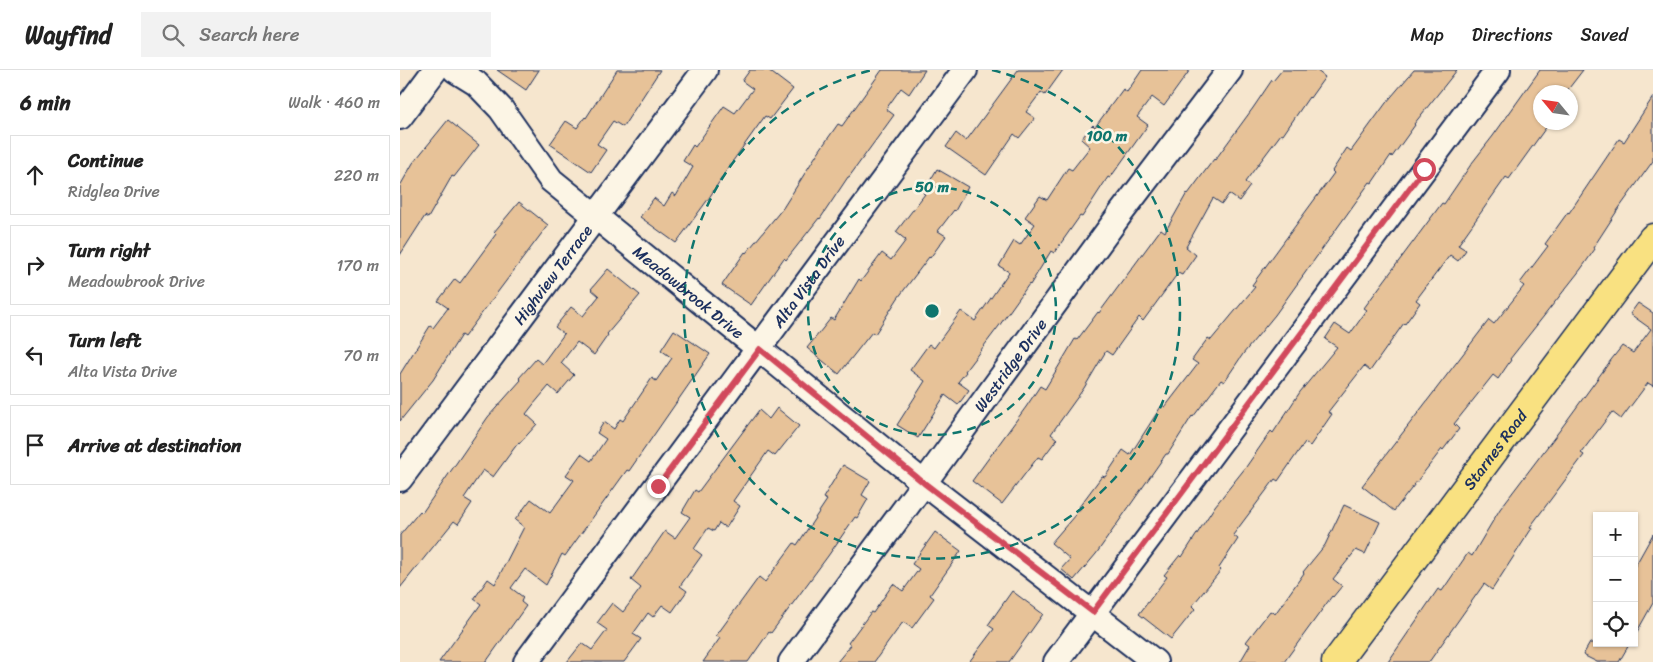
<!DOCTYPE html>
<html lang="en">
<head>
<meta charset="utf-8">
<style>
	:root { --surface:#fff; --page:#f2f2f2; --text:#222; --muted:#767676; --line:#e0e0e0 }
	body { margin:0; font-family:Sriracha,sans-serif; background:var(--page); color:var(--text) }
	.controls { position:absolute; right:15px; bottom:15px; display:grid; overflow:hidden; border-radius:0px; box-shadow:0 1px 4px #0004 }
	.controls button { width:45px; height:45px; display:grid; place-items:center; padding:0; border:0; border-bottom:1px solid var(--line); background:var(--surface); color:var(--text); font:25px sans-serif }
	.compass { position:absolute; left:1133px; top:15px; width:45px; height:45px; border-radius:50%; background:var(--surface); box-shadow:0 1px 4px #0004; rotate:299deg }
	.stop { position:absolute; width:15px; height:15px; margin:-11px; border:4px solid #d1495b; border-radius:50%; background:#fff }
	.stop.end { background:#d1495b; border-color:#fff; box-shadow:0 1px 5px #0008 }
	.list { margin:0; padding:0; list-style:none }
	h2 { display:flex; justify-content:space-between; align-items:center; height:65px; margin:0; padding:0 20px; font-size:21px }
	h2 small { font-size:16px; font-weight:400; color:var(--muted) }
	.list li { display:grid; grid-template-columns:32px 1fr auto; gap:15px; align-items:center; box-sizing:border-box; height:80px; margin:0 10px 10px; padding:0 10px; border:1px solid var(--line); border-radius:0px }
	.list b { display:block; font-size:19px; white-space:nowrap }
	.list p { margin:0; font-size:16px; white-space:nowrap; color:var(--muted) }
	.list em { font-size:16px; font-style:normal; color:var(--muted) }
	.icon { flex:none; width:28px; height:28px; fill:none; stroke:currentColor; stroke-width:2; stroke-linecap:round; stroke-linejoin:round }
	.map { position:relative; flex:none; width:1253px; height:592px; overflow:hidden }
	header { display:flex; align-items:center; gap:30px; box-sizing:border-box; height:70px; padding:0 25px; background:var(--surface); border-bottom:1px solid var(--line) }
	header strong { font-size:24px }
	nav { display:flex; gap:28px; margin-inline-start:auto; font-size:18px }
	.search { width:350px; height:45px; background:var(--page); display:flex; align-items:center; gap:12px; box-sizing:border-box; padding:0 18px; border-radius:0px; color:var(--muted); font-size:19px }
	main { display:flex }
	aside { flex:1; background:var(--surface) }
	.map>svg:first-child { display:block }
	.building { fill:#e7c298; stroke:#1b2f5e }
	.lines { fill:none; stroke-linecap:round; stroke-linejoin:round }
	.minor-casing { stroke:#1b2f5e; stroke-width:28 }
	.major-casing { stroke:#1b2f5e; stroke-width:31 }
	.minor { stroke:#fcf5e5; stroke-width:24 }
	.major { stroke:#f9e181; stroke-width:28 }
	.route { stroke:#d1495b; stroke-width:6 }
	.ring { fill:none; stroke:#0f766e; stroke-width:2.5; stroke-dasharray:9 6 }
	.labels { text-anchor:middle; dominant-baseline:central; stroke-width:5; stroke-linejoin:round; paint-order:stroke }
	.street-label { font-size:16px; fill:#1b2f5e; stroke:#fcf5e5 }
	.centre { fill:#0f766e; stroke:#fcf5e5; stroke-width:2.5 }
	.ring-label { font-size:15px; text-anchor:middle; font-weight:bold; fill:#0f766e; stroke:#fcf5e5; stroke-width:5; stroke-linejoin:round; paint-order:stroke }
</style>
</head>
<body>
<header>
<strong>Wayfind</strong>
<div class="search"><svg class="icon" aria-label="search" viewBox="0 0 24 24"><circle cx="10" cy="10" r="6"/><path d="M15 15l6 6"/></svg>Search here</div>
<nav><a>Map</a><a>Directions</a><a>Saved</a></nav>
</header>
<main>
<aside>
<h2>6 min<small>Walk · 460 m</small></h2>
<ul class="list">
<li><svg class="icon" aria-label="ahead" viewBox="0 0 24 24"><path d="M12 20V5M6 11l6-6 6 6"/></svg><div><b>Continue</b><p>Ridglea Drive</p></div><em>220 m</em></li>
<li><svg class="icon" aria-label="right" viewBox="0 0 24 24"><path d="M7 20v-9h11M14 6l5 5-5 5"/></svg><div><b>Turn right</b><p>Meadowbrook Drive</p></div><em>170 m</em></li>
<li><svg class="icon" aria-label="left" viewBox="0 0 24 24"><path d="M17 20v-9H6M10 6l-5 5 5 5"/></svg><div><b>Turn left</b><p>Alta Vista Drive</p></div><em>70 m</em></li>
<li><svg class="icon" aria-label="arrive" viewBox="0 0 24 24"><path d="M6 21V4h12l-3 4 3 4H6"/></svg><div><b>Arrive at destination</b></div></li>
</ul>
</aside>
<div class="map">
<svg width="1253" height="592" viewBox="0 0 1253 592">
	<rect width="100%" height="100%" fill="#f6e6ce"/>
	<filter id="ink" filterUnits="userSpaceOnUse"><feTurbulence type="fractalNoise" baseFrequency=".02" numOctaves="2"/><feDisplacementMap in="SourceGraphic" scale="10" xChannelSelector="R" yChannelSelector="G"/><feConvolveMatrix kernelMatrix="1 2 1 2 8 2 1 2 1" color-interpolation-filters="sRGB"/></filter>
	<g filter="url(#ink)">
		<path class="building" d="M97,0H139L126,20Z
			M217,0H260L223,57L213,51L197,74L206,80L191,102L150,74L166,51L177,58L185,47L186,48Z
			M350,0H368L393,19L370,49L365,46L330,95L309,128L276,173L240,147L254,128L264,136L272,123L276,126L293,97L283,91L293,75L295,77L324,36L335,43L353,19L342,11Z
			M482,0H525L509,24L501,18L486,39L494,45L449,107H448L420,149L419,148L386,190L384,188L351,235L322,215L345,182L346,183L383,138L417,84L438,54L442,56Z
			M618,0H663L645,25L641,22L626,42L635,48L619,68L614,64L586,105L546,77L556,63L566,71Z
			M742,0H790L764,36L752,27L737,47L748,55L710,108L708,107L682,147L680,146L654,183L651,181L630,215L629,214L599,256L565,301L566,302L558,312L569,320L558,335L545,325L518,368L497,355L525,311L510,300L529,274L534,278L561,241L575,251L609,202L599,196L614,171L620,175L635,154L625,147L640,126L647,130L668,98L672,100L690,77L681,69L693,55L695,57L723,19L727,22Z
			M882,0H916L925,7L910,28L909,27L883,65L881,64L845,112L850,116L839,131L829,124L822,134L813,128L786,177L796,185L782,205L778,203L743,251L739,247L712,285L706,281L684,318L651,364L657,369L642,389L638,387L602,434L572,411L626,337L640,316L645,319L675,269L677,270L698,242L699,243L761,159L765,162L787,123L788,124L814,89L815,90L853,38L872,10L873,11Z
			M1014,0H1057L1014,54L1015,55L992,87L991,85L972,113L970,112L875,245L843,284L824,312L821,310L793,347L792,346L768,384H766L696,484L674,510L661,499L670,489L651,473L681,438L679,437L702,406L705,407L723,380L730,385L762,335L765,337L798,294L792,290L808,268L811,270L855,217L852,215L934,103L932,101L947,78L951,81L986,33Z
			M1140,0H1183L1166,22H1140V52H1150L1109,109L1106,107L1058,175L1066,180L1058,191L1050,185L1016,230L1020,233L1005,254L1004,253L970,301L964,296L928,342L932,344L910,376L905,372L878,411L875,409L833,465L838,469L819,498L821,500L792,536L795,539L771,569L739,544L767,507L764,505L780,485L782,487L815,436L846,397L871,361L873,363L900,322L937,277L925,269L935,254L950,264L967,240L964,238L1042,133L1044,134L1072,93L1093,66Z
			M1253,27V91L1217,141L1193,178L1195,179L1181,199L1110,289L1111,290L1098,309L1093,305L1066,339L1054,354L1059,359L1043,380L1042,379L994,441L962,416L1089,250L1094,254L1124,216L1120,213L1148,176L1145,174L1168,142L1169,143L1219,69L1224,72Z
			M48,50L79,75L54,107L52,106L28,148L25,146L0,185V116L13,93Z
			M537,99L568,117L555,141L554,140L538,161L546,166L530,188L529,187L498,228L475,264L472,262L439,304L407,278L431,248L434,250L459,209L461,211L482,183L491,190L506,170L496,162L525,124L523,123Z
			M119,132L148,155L64,267L61,265L33,310L0,351V304L30,256L33,258L48,238L38,231L55,209L60,213L96,164L94,162Z
			M208,199L240,225L207,264L208,265L194,285L177,272L161,293L174,305L158,324L149,316L133,335L126,344L137,354L119,374L118,373L93,407L83,400L64,428L72,433L58,454L54,451L0,518V465L20,441L22,443L88,347L121,310L119,308L136,289L142,294L164,264L155,257L171,237L183,246L199,226L191,219Z
			M1238,233L1253,243V316L1248,313L1221,349L1212,342L1181,383L1184,385L1130,457L1132,458L1092,520L1084,514L1029,592H988L1038,519L1042,521L1068,483L1072,486L1100,439L1160,360L1211,290L1222,276L1233,283L1251,259L1230,244Z
			M274,260L310,284L229,401L227,400L165,486L162,484L146,515L125,499L111,518L123,527L121,532L126,536L86,592H39L81,534L74,529L88,509L95,514L124,457L115,450L131,429L150,443L174,410L166,405L181,384L191,391L206,369L197,363L204,352L214,359L220,349L223,351L252,308L256,311L272,288L261,280Z
			M377,338L399,356L375,386L368,381L333,431L340,436L326,458L319,453L314,461L308,458L294,479L302,485L280,516L287,521L272,542L262,535L253,547L248,543L233,564L241,569L224,592H167L182,573L192,580L207,560L197,553L212,533L223,542L241,518L231,510L265,461L275,468L290,447L282,442L295,420L298,422L359,340L369,349Z
			M443,395L470,411L462,425L468,429L457,448L455,447L428,486L371,563L369,562L348,592H303L320,568L316,566L359,507L365,512L394,473L397,475L427,430L423,428Z
			M944,435L980,452L965,484L956,480L933,509L942,516L933,527L932,526L884,592H840L850,575L846,572L870,541L875,544L904,503L903,502L925,475Z
			M535,462L561,481L530,525L534,528L512,558L503,552L474,592H437L451,575L448,573L471,542L473,543L493,514L503,521L519,499L512,494Z
			M1253,464V533L1234,567V498Z
			M612,521L643,544L609,592H569L594,559L588,555Z
			M1190,573H1230L1219,592H1197L1183,585Z"/>
		<g class="lines">
			<defs>
				<g id="minor">
					<path id="s1" d="M55,0L76,13L101,39L151,110L524,413L755,592"/>
					<path d="M0,47L35,0"/>
					<path id="s2" d="M0,409L305,0"/>
					<path id="s3" d="M126,592L565,0"/>
					<path id="s4" d="M391,592L524,413L721,143L830,0"/>
					<path d="M656,592L1098,0"/>
				</g>
				<g id="major">
					<path id="s5" d="M936,592L1253,168"/>
				</g>
			</defs>
			<use href="#minor" class="minor-casing"/>
			<use href="#major" class="major-casing"/>
			<use href="#minor" class="minor"/>
			<use href="#major" class="major"/>
		</g>
	</g>
	<g class="lines" filter="url(#ink)">
		<path class="route" d="M258,416L360,279L524,413L693,542L1024,99"/>
	</g>
	<g class="ring">
		<circle cx="532" cy="241" r="124"/>
		<path d="M592 0A248 248 0 1 1 472 0"/>
	</g>
	<g class="labels">
		<g class="street-label">
			<text stroke="none"><textPath href="#s2" startOffset="255">Highview Terrace</textPath></text>
			<text stroke="none"><textPath href="#s3" startOffset="474">Alta Vista Drive</textPath></text>
			<text stroke="none"><textPath href="#s1" startOffset="325">Meadowbrook Drive</textPath></text>
			<text stroke="none"><textPath href="#s4" startOffset="369">Westridge Drive</textPath></text>
			<text stroke="none"><textPath href="#s5" startOffset="265">Starnes Road</textPath></text>
		</g>
	</g>
	<circle cx="532" cy="241" r="8" class="centre"/>
	<g class="ring-label">
		<text x="707" y="71">100 m</text>
		<text x="532" y="122">50 m</text>
	</g>
</svg>
<div class="controls">
<button>+</button>
<button>−</button>
<button><svg class="icon" aria-label="locate" viewBox="0 0 24 24"><circle cx="12" cy="12" r="6"/><path d="M12 2v4M12 18v4M2 12h4M18 12h4"/></svg></button>
</div>
<svg class="compass" viewBox="-18 -18 36 36"><path d="M0-13l5 13h-10z" fill="#e53935"/><path d="M0 13l5-13h-10z" fill="#767676"/></svg>
<div class="stop" style="left:1024px;top:99px"></div>
<div class="stop end" style="left:258px;top:416px"></div>
</div>
</main>
</body>
</html>
